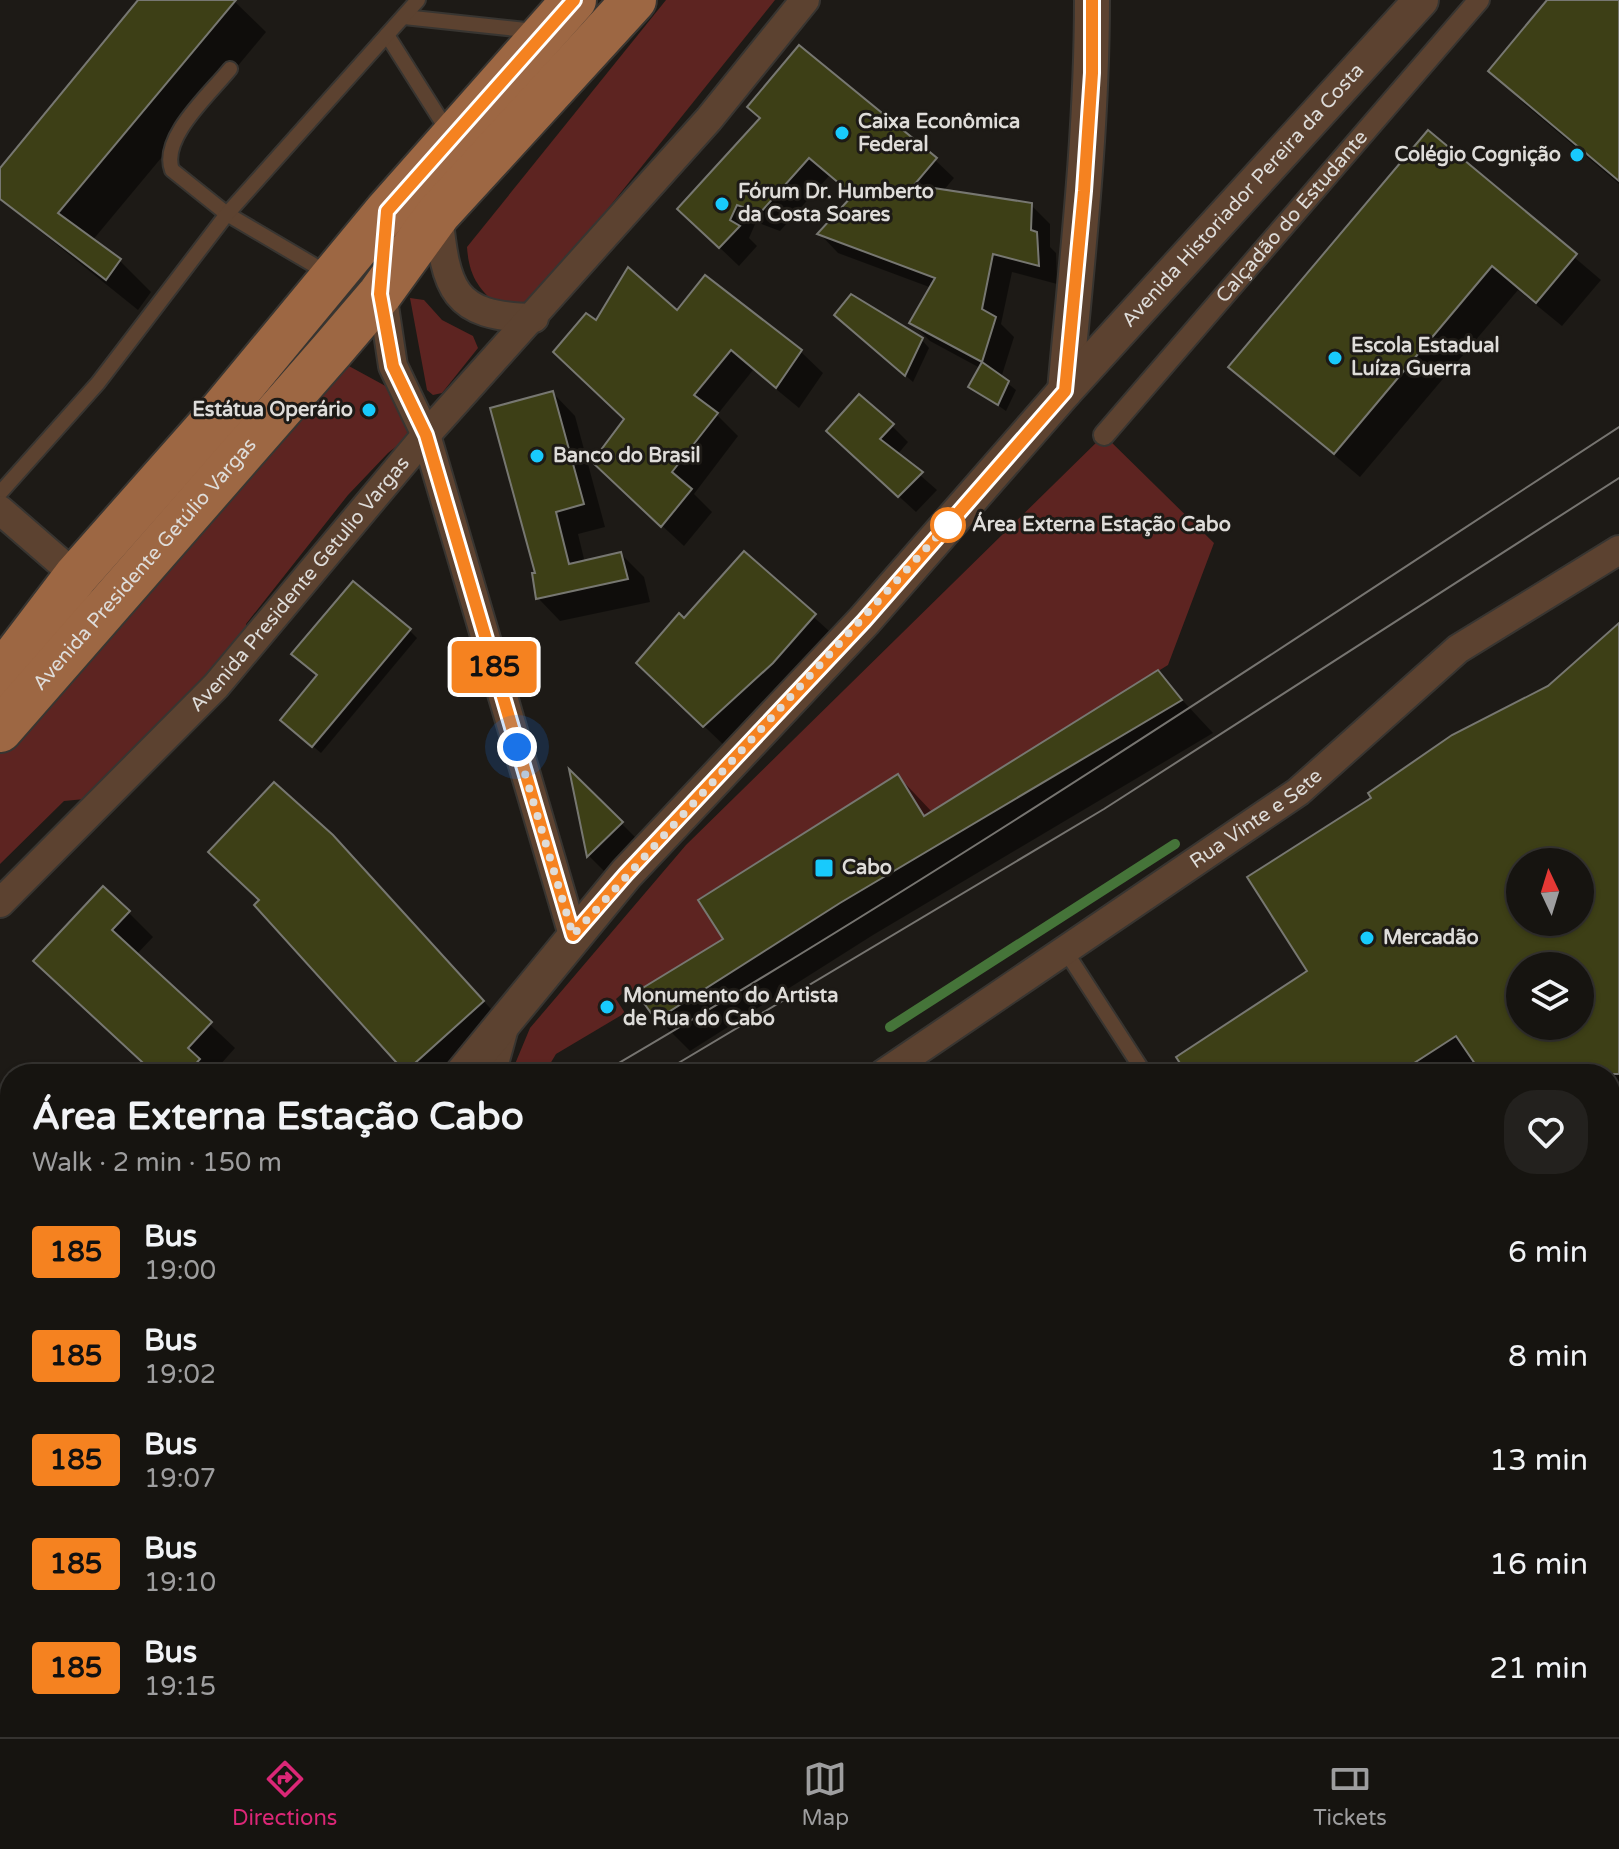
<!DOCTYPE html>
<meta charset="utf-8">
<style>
body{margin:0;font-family:"Varela Round",sans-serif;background:#23211e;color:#f1f3f6;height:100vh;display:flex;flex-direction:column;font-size:30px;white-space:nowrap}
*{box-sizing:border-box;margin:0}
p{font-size:26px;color:#9e9e9f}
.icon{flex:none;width:44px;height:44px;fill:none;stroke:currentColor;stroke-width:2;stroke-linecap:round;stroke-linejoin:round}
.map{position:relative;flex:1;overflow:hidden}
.details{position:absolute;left:0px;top:1064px;width:1620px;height:674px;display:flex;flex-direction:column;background:#161410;border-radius:32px 32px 0 0;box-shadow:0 2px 6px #0004,0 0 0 2px #353330}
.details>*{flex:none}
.badge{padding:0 16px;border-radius:6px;font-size:28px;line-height:52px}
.needle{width:52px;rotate:356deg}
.fabs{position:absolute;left:1506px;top:848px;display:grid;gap:16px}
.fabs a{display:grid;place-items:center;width:88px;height:88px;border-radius:50%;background:#161410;box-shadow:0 2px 6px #0004,0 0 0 2px #353330;font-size:40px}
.you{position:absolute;width:40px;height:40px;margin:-20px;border:6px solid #fff;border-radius:50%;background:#1a73e8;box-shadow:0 0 0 12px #1a73e833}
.map>.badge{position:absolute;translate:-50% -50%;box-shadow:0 0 0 4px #fff}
.round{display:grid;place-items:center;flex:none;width:84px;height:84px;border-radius:32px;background:#23211e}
.headline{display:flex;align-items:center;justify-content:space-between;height:136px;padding:0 32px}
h1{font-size:38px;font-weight:800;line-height:60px}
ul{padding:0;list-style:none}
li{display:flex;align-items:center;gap:24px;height:104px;padding:0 32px}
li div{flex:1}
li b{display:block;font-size:30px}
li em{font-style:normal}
li .badge{min-width:88px;font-weight:700;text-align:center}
.tabs{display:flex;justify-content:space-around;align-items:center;height:112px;border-top:2px solid #353330;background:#161410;font-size:22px;color:#9e9e9f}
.tabs a{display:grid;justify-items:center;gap:4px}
.tabs .on{color:#db2777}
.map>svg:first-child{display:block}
.green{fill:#5d2421}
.shadow{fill:#0007;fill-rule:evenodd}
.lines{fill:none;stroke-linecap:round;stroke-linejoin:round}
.stream{stroke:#457439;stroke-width:10}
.canal{stroke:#457439;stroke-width:36}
.building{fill:#3d3f16;stroke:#777771;stroke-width:2;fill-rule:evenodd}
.service-casing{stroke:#383531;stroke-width:18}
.pedestrian-casing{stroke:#383531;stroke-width:24}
.minor-casing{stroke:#383531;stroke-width:32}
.tertiary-casing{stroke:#383531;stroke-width:38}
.primary-casing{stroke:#383531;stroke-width:48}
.service{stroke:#5c4230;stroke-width:14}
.pedestrian{stroke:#5c4230;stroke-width:20}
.minor{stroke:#5c4230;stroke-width:28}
.tertiary{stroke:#5c4230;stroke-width:34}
.primary{stroke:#9d6743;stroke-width:44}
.tram{stroke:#767470;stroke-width:2}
.line-casing{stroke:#fff;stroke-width:18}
.line{stroke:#f58220;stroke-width:12}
.walk{stroke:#dedcd9;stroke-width:8;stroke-dasharray:0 14.4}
.poi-dot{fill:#18cafc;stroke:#1d1a16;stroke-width:3}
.stop-dot{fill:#fff;stroke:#f58220;stroke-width:4}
.labels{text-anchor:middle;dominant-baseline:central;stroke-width:6;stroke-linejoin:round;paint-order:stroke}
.poi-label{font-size:20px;font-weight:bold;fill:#dedcd9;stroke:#1d1a16;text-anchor:start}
.street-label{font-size:20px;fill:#dedcd9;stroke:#1d1a16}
.stop-label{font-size:20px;font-weight:bold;fill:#dedcd9;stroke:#1d1a16;text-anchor:start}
</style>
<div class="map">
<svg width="1619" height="1737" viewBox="0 0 1619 1737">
<rect width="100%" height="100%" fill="#1d1a16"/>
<!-- green -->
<g class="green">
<path d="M 666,0 L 775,0 L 534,301 L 501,308 C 478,289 469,276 467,247 Z"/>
<polygon points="410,298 424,300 442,320 473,336 478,348 442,393 433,395 427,390"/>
<polygon points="347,365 391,389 412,434 388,453 348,495 246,624 246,660 106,797 64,801 0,864 0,750"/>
<polygon points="1104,435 1214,543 1168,665 924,816 898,774 698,899 723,939 636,992 625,991 616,999 625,1013 556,1054 544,1074 516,1074 515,1064 530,1028 686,845"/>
<polygon points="743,1728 857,1728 846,1737 742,1737"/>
</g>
<!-- shadow -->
<g class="shadow">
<polygon points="140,0 233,0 266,32 92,241 120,261 151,292 138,310 0,199 0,171"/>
<polygon points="1550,0 1619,0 1619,184 1523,103 1490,71"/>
<polygon points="762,119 935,160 954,178 943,191 1031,205 1050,224 1050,247 1056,253 1057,284 1012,272 1001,324 1014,337 1001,378 1016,390 1006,411 970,386 980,368 930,341 911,322 932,288 838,253 820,234 854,196 829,176 780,231 756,222 749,238 757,246 739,266 699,228"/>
<polygon points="1428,133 1601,280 1562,326 1518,290 1360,477 1230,367"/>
<polygon points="706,278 801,352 823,373 799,408 753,370 717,415 738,436 694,494 712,512 684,546 616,483 626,419 597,322 677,313"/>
<polygon points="844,322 922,340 929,348 913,382"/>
<polygon points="553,393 575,416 605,527 578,534 585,563 621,554 644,577 650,602 560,621 538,598"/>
<polygon points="892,426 908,442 897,455 937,490 916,512 845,447"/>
<polygon points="744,554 839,640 729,750 663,687 684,621"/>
<path d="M 1619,628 L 1619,1258 L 1610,1264 L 1610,1074 L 1189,1074 L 1310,971 L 1549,687 ZM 1520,862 L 1580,862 L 1580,922 L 1520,922 ZM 1520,966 L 1580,966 L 1580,1026 L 1520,1026 Z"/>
<polygon points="409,630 417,638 321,753 290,727"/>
<polygon points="1157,673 1213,733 873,935 690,1051 657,1018 725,940 898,776 933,813"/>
<polygon points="573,775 654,856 621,888 589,856"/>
<polygon points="332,836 513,1033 468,1074 410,1074 257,905"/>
<polygon points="128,912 153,937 136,955 235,1048 212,1074 156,1074 60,985"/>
<polygon points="10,1459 10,1533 0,1538 0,1470"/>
<polygon points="1262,1728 1369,1728 1374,1737 1268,1737"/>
</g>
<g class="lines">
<!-- stream -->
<polyline class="stream" points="890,1027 1175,844"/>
<!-- canal -->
<polyline class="canal" points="596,1737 597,1728"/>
</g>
<!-- building -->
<g class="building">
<polygon points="138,0 236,0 58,213 121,259 106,280 0,199 0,168"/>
<polygon points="1547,0 1619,0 1619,181 1488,71"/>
<polygon points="799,45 937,158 914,185 1032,203 1031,230 1037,232 1039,266 993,254 982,309 996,317 982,362 909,323 935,278 817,234 853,195 809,158 760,213 737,205 730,220 740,226 719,248 677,209 760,118 747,107"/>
<polygon points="1428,130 1577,254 1536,303 1492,266 1334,454 1228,367"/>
<polygon points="628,267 677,310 705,275 802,350 776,388 731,350 694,395 718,413 672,472 692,489 661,527 592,462 624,419 553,352 586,313 596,320"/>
<polygon points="851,294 923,338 905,376 834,315"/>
<polygon points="982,362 1009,381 998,405 968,387"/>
<polygon points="553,391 584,504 556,512 569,564 621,552 628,579 536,599 532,573 535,573 490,408"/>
<polygon points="859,394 894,424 880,439 923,472 898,497 826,431"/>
<polygon points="744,551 816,614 773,663 703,727 636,663 679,613 684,618"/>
<polygon points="353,581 411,629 312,747 280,720 317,675 291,654"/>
<path d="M 1619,623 L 1619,1074 L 1482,1074 L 1456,1036 L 1397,1074 L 1187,1074 L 1176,1057 L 1307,971 L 1247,877 L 1371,798 L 1368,793 L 1452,735 L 1548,686 ZM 1520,862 L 1580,862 L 1580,922 L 1520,922 ZM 1520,966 L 1580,966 L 1580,1026 L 1520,1026 Z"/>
<polygon points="1158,670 1182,700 840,903 656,1020 636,992 723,939 698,900 898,774 924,816"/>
<polygon points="569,769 623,822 587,857"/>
<polygon points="274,782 333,835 484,1001 405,1072 254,905 259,900 208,852"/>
<polygon points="103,886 130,911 112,930 212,1022 188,1048 200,1059 187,1074 155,1074 33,961"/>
</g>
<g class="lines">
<!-- service casing -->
<g class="service-casing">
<g id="service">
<polyline points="404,17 535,31"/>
<polyline points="387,35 449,133"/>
<path d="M 230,69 C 210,94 160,138 172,170 L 227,214 L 329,274"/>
<polyline points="0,493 98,383 227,214 418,0"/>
<polyline points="1066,952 1145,1074"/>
<polyline points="1610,1265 1619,1260"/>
</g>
</g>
<!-- pedestrian casing -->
<g class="pedestrian-casing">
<g id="pedestrian">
<path id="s1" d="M 1104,435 L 1479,0"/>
</g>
</g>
<!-- minor casing -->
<g class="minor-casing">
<g id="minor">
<path d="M 438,214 C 446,289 452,317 534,318"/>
<polyline points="381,286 393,366 426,435 573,935"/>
<polyline points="0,510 76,576"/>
<path id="s2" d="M 0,903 L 216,686 L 426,435 L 709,119 L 805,0"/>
<polyline points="496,1074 495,1060 505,1024"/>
<path id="s3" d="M 883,1074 L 1298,792 L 1458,649 L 1619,550"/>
<polyline points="937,1728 941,1737"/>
<polyline points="1188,1728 1192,1737"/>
<polyline points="1565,1728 1573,1737"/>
<polyline points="340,1737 344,1728"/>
<polyline points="742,1737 743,1728"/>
<polyline points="849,1737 859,1728"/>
</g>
</g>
<!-- tertiary casing -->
<g class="tertiary-casing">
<g id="tertiary">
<path d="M 1065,391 C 1077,261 1092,131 1092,0"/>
<path id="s4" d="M 462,1074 L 626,874 L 864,621 L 1065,391 L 1421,0"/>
<polyline points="1610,1426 1619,1422"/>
<polyline points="0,1595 10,1586"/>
</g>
</g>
<!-- primary casing -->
<g class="primary-casing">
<g id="primary">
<polyline points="0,676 76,576 214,420 387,211 574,0"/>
<path id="s5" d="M 0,730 L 333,349 L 380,294 L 438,214 L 634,0"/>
</g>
</g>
<!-- service -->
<use href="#service" class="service"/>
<!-- pedestrian -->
<use href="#pedestrian" class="pedestrian"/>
<!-- minor -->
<use href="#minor" class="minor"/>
<!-- tertiary -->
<use href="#tertiary" class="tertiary"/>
<!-- primary -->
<use href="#primary" class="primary"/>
<!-- tram -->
<g class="tram">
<path d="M 600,1074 C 948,871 1282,647 1619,427"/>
<polyline points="660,1074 1104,809 1619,478"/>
</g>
</g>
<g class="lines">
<!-- line casing -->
<g class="line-casing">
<polyline id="line" points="574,0 387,211 380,294 393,366 426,435 573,935 626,874 864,621 1065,391 1084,191 1092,73 1092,0"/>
</g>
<!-- line -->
<use href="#line" class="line"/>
<!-- walk -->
<polyline class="walk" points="517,747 573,935 953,519 948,525"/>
</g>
<!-- markers -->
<g class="poi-dot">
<circle cx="842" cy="133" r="8"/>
<circle cx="1577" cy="155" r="8"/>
<circle cx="722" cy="204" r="8"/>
<circle cx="1335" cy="358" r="8"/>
<circle cx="369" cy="410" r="8"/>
<circle cx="537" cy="456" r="8"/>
<rect x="814" y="858" width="20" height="20" rx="4"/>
<circle cx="1367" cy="938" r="8"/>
<circle cx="607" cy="1007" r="8"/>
</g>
<circle class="stop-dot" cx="948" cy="525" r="16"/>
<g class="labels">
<!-- poi labels -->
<g class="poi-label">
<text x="858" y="122">Caixa Econômica<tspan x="858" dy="23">Federal</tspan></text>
<text x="1561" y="155" text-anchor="end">Colégio Cognição</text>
<text x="738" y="192">Fórum Dr. Humberto<tspan x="738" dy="23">da Costa Soares</tspan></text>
<text x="1351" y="346">Escola Estadual<tspan x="1351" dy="23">Luíza Guerra</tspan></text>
<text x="353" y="410" text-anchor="end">Estátua Operário</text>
<text x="553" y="456">Banco do Brasil</text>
<text x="842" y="868">Cabo</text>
<text x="1383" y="938">Mercadão</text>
<text x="623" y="996">Monumento do Artista<tspan x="623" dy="23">de Rua do Cabo</tspan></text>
</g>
<!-- street labels -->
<g class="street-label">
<text stroke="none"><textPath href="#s4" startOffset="1176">Avenida Historiador Pereira da Costa</textPath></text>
<text stroke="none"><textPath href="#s1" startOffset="288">Calçadão do Estudante</textPath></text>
<text stroke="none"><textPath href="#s5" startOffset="220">Avenida Presidente Getúlio Vargas</textPath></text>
<text stroke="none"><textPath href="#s2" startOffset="438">Avenida Presidente Getulio Vargas</textPath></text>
<text stroke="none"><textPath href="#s3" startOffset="452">Rua Vinte e Sete</textPath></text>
</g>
<!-- stop labels -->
<g class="stop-label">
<text x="972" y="525">Área Externa Estação Cabo</text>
</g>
</g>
</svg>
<div class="fabs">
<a><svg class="needle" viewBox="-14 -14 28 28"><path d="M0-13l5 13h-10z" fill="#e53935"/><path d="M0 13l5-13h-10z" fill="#9e9e9f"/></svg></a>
<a><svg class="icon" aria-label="layers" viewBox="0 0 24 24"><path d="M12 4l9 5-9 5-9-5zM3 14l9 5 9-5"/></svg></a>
</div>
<div class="you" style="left:517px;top:747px"></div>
<b class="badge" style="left:494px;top:667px;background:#f58220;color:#111">185</b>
<section class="details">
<div class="headline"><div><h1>Área Externa Estação Cabo</h1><p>Walk · 2 min · 150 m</p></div><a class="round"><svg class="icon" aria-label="heart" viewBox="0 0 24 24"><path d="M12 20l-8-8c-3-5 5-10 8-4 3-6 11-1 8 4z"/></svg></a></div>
<ul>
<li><span class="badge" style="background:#f58220;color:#111">185</span><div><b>Bus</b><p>19:00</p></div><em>6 min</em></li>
<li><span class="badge" style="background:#f58220;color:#111">185</span><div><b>Bus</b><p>19:02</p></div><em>8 min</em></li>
<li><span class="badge" style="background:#f58220;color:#111">185</span><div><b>Bus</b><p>19:07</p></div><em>13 min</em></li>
<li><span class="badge" style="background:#f58220;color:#111">185</span><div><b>Bus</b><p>19:10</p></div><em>16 min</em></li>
<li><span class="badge" style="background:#f58220;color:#111">185</span><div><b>Bus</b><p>19:15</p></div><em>21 min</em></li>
</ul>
</section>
</div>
<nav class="tabs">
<a class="on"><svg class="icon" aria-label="directions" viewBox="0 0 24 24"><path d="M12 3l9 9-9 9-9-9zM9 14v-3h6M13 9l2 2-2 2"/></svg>Directions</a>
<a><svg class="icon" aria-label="map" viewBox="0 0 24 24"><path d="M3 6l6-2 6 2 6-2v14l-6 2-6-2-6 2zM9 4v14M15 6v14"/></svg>Map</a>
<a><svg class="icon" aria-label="tickets" viewBox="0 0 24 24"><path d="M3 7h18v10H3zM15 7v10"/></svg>Tickets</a>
</nav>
